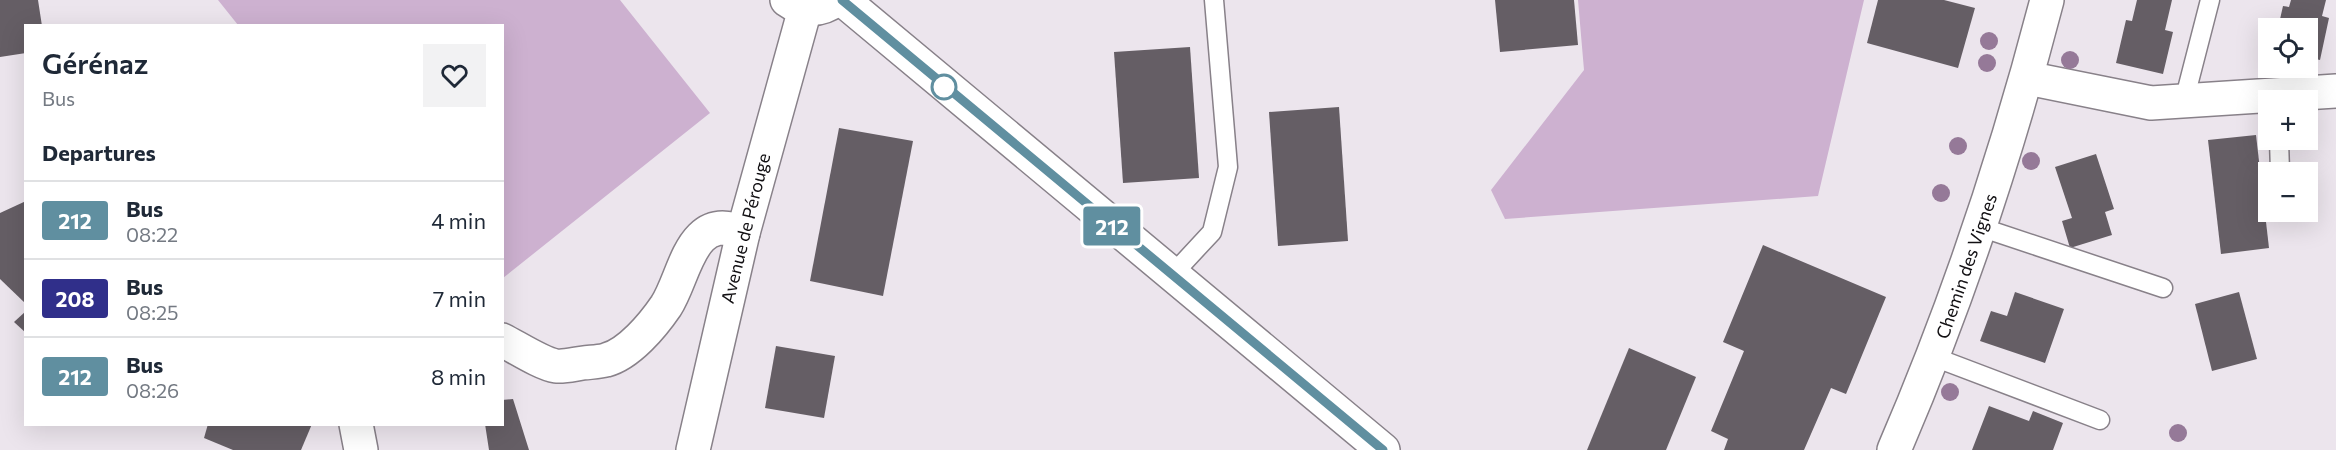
<!DOCTYPE html>
<meta charset="utf-8">
<style>
body{margin:0;font-family:Commissioner,sans-serif;background:#f2f2f3;color:#1f2937;height:100vh;display:flex;flex-direction:column;font-size:22px;white-space:nowrap}
*{box-sizing:border-box;margin:0}
p{font-size:20px;color:#747a83}
.icon{flex:none;width:33px;height:33px;fill:none;stroke:currentColor;stroke-width:2;stroke-linecap:round;stroke-linejoin:round}
.map{position:relative;flex:1;overflow:hidden}
.details{position:absolute;left:24px;top:24px;width:480px;height:402px;display:flex;flex-direction:column;background:#fff;border-radius:0px;box-shadow:0 6px 24px #0002}
.details>*{flex:none}
.badge{padding:0 12px;border-radius:4px;font-size:21px;line-height:39px}
.buttons{position:absolute;left:2258px;top:18px;display:grid;gap:12px}
.buttons a{display:grid;place-items:center;width:60px;height:60px;border-radius:0px;background:#fff;box-shadow:0 6px 24px #0002;font-size:30px}
.map>.badge{position:absolute;translate:-50% -50%;box-shadow:0 0 0 3px #fff}
h2{padding:0 18px;font-size:22px;line-height:54px}
.round{display:grid;place-items:center;flex:none;width:63px;height:63px;border-radius:0px;background:#f2f2f3}
.headline{display:flex;align-items:center;justify-content:space-between;height:102px;padding:0 18px}
h1{font-size:28px;font-weight:600;line-height:45px}
ul{padding:0;list-style:none}
li{display:flex;align-items:center;gap:18px;height:78px;padding:0 18px;border-top:2px solid #e0e1e3}
li div{flex:1}
li b{display:block;font-size:22px}
li em{font-style:normal}
li .badge{min-width:66px;font-weight:700;text-align:center}
.map>svg:first-child{display:block}
.green{fill:#cdb1d0}
.building{fill:#655e65}
.lines{fill:none;stroke-linecap:round;stroke-linejoin:round}
.service-casing{stroke:#888189;stroke-width:21}
.minor-casing{stroke:#888189;stroke-width:36}
.tertiary-casing{stroke:#888189;stroke-width:36}
.service{stroke:#fff;stroke-width:18}
.minor{stroke:#fff;stroke-width:33}
.tertiary{stroke:#fff;stroke-width:33}
.tree{fill:#957998}
.line-casing{stroke:#fff;stroke-width:14}
.line{stroke:#608fa0;stroke-width:9}
.stop-dot{fill:#fff;stroke:#608fa0;stroke-width:3}
.labels{text-anchor:middle;dominant-baseline:central;stroke-width:4.5;stroke-linejoin:round;paint-order:stroke}
.street-label{font-size:18px;fill:#121013;stroke:#fff}
</style>
<div class="map">
<svg width="2336" height="450" viewBox="0 0 2336 450">
<rect width="100%" height="100%" fill="#ece5ed"/>
<!-- green -->
<g class="green">
<polygon points="218,0 620,0 710,113 503,278 502,26 238,25"/>
<polygon points="1578,0 1864,0 1818,196 1505,219 1491,190 1584,70"/>
</g>
<!-- building -->
<g class="building">
<polygon points="0,0 38,0 42,26 26,26 26,53 0,57"/>
<polygon points="1495,0 1574,0 1578,45 1500,52"/>
<polygon points="1878,0 1944,0 1975,8 1958,68 1867,43"/>
<polygon points="2137,0 2172,0 2165,30 2173,32 2163,74 2116,63 2126,20 2132,21"/>
<polygon points="2291,0 2326,0 2322,16 2329,18 2320,60 2307,57 2307,28 2278,28 2283,6 2289,7"/>
<polygon points="1190,47 1199,178 1123,183 1114,52"/>
<polygon points="1339,107 1348,241 1278,246 1269,112"/>
<polygon points="839,128 913,141 883,296 810,281"/>
<polygon points="2256,135 2269,248 2221,254 2208,140"/>
<polygon points="2096,154 2114,209 2105,212 2112,235 2070,248 2062,221 2072,218 2055,167"/>
<polygon points="26,201 26,304 0,279 0,213"/>
<polygon points="1763,245 1886,297 1846,394 1831,388 1804,450 1724,450 1728,439 1711,431 1744,351 1723,342"/>
<polygon points="2015,292 2064,309 2045,363 1980,341 1991,311 2007,316"/>
<polygon points="2239,292 2257,359 2212,371 2195,304"/>
<polygon points="26,311 26,333 14,322"/>
<polygon points="776,346 835,356 824,418 765,408"/>
<polygon points="1629,348 1696,377 1666,450 1587,450"/>
<polygon points="513,399 529,450 489,450 485,424 502,424 502,400"/>
<polygon points="1989,406 2029,421 2033,411 2063,423 2053,450 1972,450"/>
<polygon points="208,424 312,424 301,450 233,450 204,438"/>
</g>
<g class="lines">
<!-- service casing -->
<g class="service-casing">
<g id="service">
<polyline points="2184,101 2210,0"/>
<polyline points="2279,140 2280,172"/>
<polyline points="1980,227 2163,288"/>
<polyline points="1172,275 1212,232 1228,167 1214,0"/>
<polyline points="1934,357 2100,420"/>
</g>
</g>
<!-- minor casing -->
<g class="minor-casing">
<g id="minor">
<polyline points="843,0 1383,450"/>
<polyline points="2027,78 2151,103 2336,91"/>
<path d="M 502,340 C 516,347 542,364 556,366 C 564,367 575,364 583,363 C 590,362 599,362 606,360 C 629,354 653,325 666,306 C 686,275 690,210 743,233"/>
<polyline points="356,424 361,450"/>
<path d="M 1894,450 C 1957,304 2007,154 2047,0"/>
</g>
</g>
<!-- tertiary casing -->
<g class="tertiary-casing">
<g id="tertiary">
<path d="M 787,0 C 802,11 820,12 835,0"/>
<polyline points="693,450 743,233 805,9"/>
</g>
</g>
<!-- service -->
<use href="#service" class="service"/>
<!-- minor -->
<use href="#minor" class="minor"/>
<!-- tertiary -->
<use href="#tertiary" class="tertiary"/>
</g>
<!-- trees -->
<g class="tree">
<circle cx="1989" cy="41" r="9"/>
<circle cx="2070" cy="60" r="9"/>
<circle cx="1987" cy="63" r="9"/>
<circle cx="1958" cy="146" r="9"/>
<circle cx="2031" cy="161" r="9"/>
<circle cx="1941" cy="193" r="9"/>
<circle cx="1950" cy="392" r="9"/>
<circle cx="2178" cy="433" r="9"/>
</g>
<g class="lines">
<!-- line casing -->
<g class="line-casing">
<polyline id="line" points="842,0 1383,450"/>
</g>
<!-- line -->
<use href="#line" class="line"/>
</g>
<!-- markers -->
<circle class="stop-dot" cx="944" cy="87" r="12"/>
<g class="labels">
<!-- street labels -->
<g class="street-label">
<text transform="translate(745 228) rotate(-76)">Avenue de Pérouge</text>
<text transform="translate(1966 266) rotate(-71)">Chemin des Vignes</text>
</g>
</g>
</svg>
<div class="buttons">
<a><svg class="icon" aria-label="locate" viewBox="0 0 24 24"><circle cx="12" cy="12" r="6"/><path d="M12 2v4M12 18v4M2 12h4M18 12h4"/></svg></a>
<a>+</a>
<a>−</a>
</div>
<b class="badge" style="left:1112px;top:226px;background:#608fa0;color:#fff">212</b>
<section class="details">
<div class="headline"><div><h1>Gérénaz</h1><p>Bus</p></div><a class="round"><svg class="icon" aria-label="heart" viewBox="0 0 24 24"><path d="M12 20l-8-8c-3-5 5-10 8-4 3-6 11-1 8 4z"/></svg></a></div>
<h2>Departures</h2>
<ul>
<li><span class="badge" style="background:#608fa0;color:#fff">212</span><div><b>Bus</b><p>08:22</p></div><em>4 min</em></li>
<li><span class="badge" style="background:#302f8a;color:#fff">208</span><div><b>Bus</b><p>08:25</p></div><em>7 min</em></li>
<li><span class="badge" style="background:#608fa0;color:#fff">212</span><div><b>Bus</b><p>08:26</p></div><em>8 min</em></li>
</ul>
</section>
</div>
